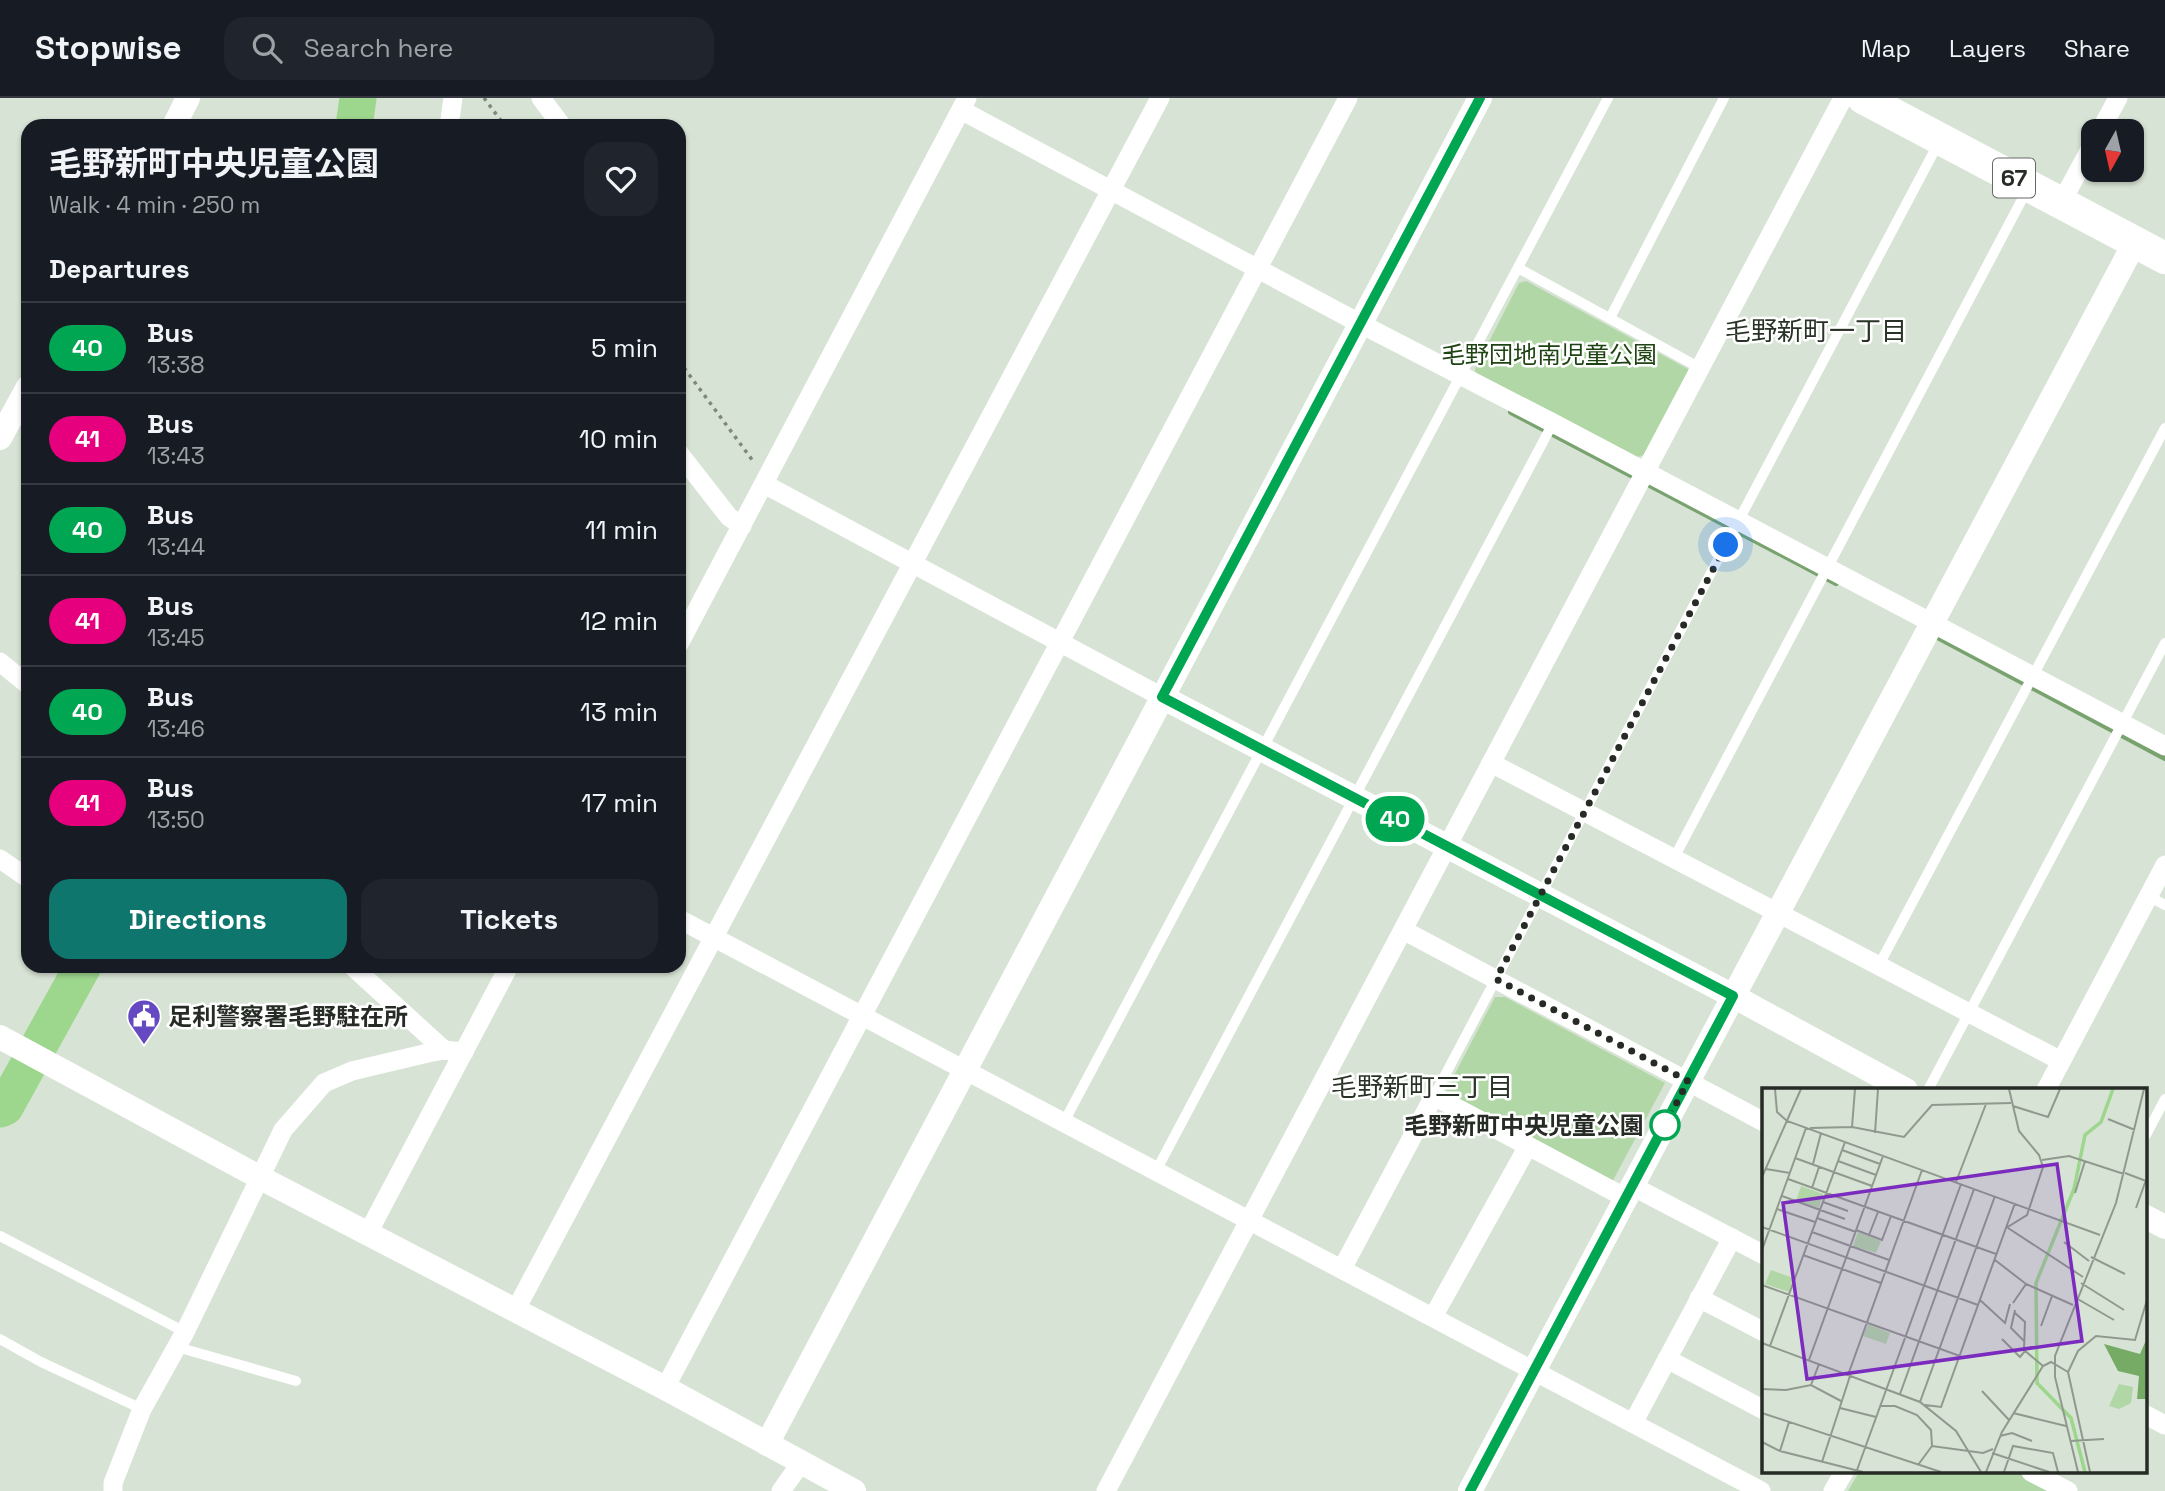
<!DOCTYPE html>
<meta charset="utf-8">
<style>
body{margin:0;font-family:"Space Grotesk","Noto Sans JP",sans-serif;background:#20242c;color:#f1f3f6;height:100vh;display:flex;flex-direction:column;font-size:26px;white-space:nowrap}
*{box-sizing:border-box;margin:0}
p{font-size:23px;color:#9ea1a6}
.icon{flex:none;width:38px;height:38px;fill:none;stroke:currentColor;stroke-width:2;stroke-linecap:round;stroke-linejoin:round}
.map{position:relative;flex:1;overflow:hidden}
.drawer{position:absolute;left:21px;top:21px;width:665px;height:854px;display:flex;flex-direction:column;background:#171b24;border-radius:21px;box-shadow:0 2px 5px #0004}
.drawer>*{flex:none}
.badge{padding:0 14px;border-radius:23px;font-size:24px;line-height:46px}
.needle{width:46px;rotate:188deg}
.tools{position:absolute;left:2081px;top:21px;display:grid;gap:14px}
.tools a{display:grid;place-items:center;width:63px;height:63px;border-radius:14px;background:#171b24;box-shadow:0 2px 5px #0004;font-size:35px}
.you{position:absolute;width:35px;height:35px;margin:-18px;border:5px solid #fff;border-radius:50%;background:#1a73e8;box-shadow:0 0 0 10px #1a73e833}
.map>.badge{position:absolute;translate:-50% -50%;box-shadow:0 0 0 4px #fff}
h2{padding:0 28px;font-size:26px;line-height:63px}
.round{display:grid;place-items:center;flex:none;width:74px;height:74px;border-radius:21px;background:#20242c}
.headline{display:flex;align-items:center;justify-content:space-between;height:119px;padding:0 28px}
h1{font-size:33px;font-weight:700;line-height:52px}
.primary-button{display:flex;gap:14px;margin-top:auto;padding:14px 28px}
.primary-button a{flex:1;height:80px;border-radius:21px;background:#0f766e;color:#fff;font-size:28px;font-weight:700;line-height:80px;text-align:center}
.primary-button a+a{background:#20242c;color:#f1f3f6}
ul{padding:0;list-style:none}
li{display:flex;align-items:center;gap:21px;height:91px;padding:0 28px;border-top:2px solid #363941}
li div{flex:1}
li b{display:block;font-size:26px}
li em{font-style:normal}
li .badge{min-width:77px;font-weight:700;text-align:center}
header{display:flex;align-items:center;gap:42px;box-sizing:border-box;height:98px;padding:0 35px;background:#171b24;border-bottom:2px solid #363941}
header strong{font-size:33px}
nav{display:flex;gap:38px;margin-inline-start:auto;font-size:24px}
.search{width:490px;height:63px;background:#20242c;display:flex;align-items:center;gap:18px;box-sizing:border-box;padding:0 24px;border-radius:21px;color:#9ea1a6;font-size:26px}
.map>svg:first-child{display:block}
.park{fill:#b1d7a7}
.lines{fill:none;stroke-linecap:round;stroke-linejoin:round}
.stream{stroke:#79a36e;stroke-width:6}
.river{stroke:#9dd68d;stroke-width:37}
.path{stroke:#80887e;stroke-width:3.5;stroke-dasharray:3.5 5;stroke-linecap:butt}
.service{stroke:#fff;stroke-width:10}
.minor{stroke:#fff;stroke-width:19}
.tertiary{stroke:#fff;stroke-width:24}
.primary{stroke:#fff;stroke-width:32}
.line-casing{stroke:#fff;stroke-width:16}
.line{stroke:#00a651;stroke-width:10}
.walk{stroke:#262b25;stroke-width:7;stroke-dasharray:0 12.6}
.stop-dot{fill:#fff;stroke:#00a651;stroke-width:3.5}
.labels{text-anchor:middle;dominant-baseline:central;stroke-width:5;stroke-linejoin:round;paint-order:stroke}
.shield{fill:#fff;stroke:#676b66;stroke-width:2}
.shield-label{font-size:23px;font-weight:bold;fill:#262b25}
.park-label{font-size:24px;fill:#1f4413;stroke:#fff}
.poi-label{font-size:24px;font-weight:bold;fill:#262b25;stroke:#fff;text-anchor:start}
.stop-label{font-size:24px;font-weight:bold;fill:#262b25;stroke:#fff;text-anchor:end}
.neighbourhood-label{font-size:26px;fill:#293227;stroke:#fff}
.inset-river{fill:none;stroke:#9dd68d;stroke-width:3.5}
.inset-road{fill:none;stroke:#90998e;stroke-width:2}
.view{fill:#7b2cbf;fill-opacity:0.15;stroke:#7b2cbf;stroke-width:3.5}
.inset-edge{fill:none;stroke:#262b25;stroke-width:3.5}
</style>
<header>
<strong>Stopwise</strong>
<div class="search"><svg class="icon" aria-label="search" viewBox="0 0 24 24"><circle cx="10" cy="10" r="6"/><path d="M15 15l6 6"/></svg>Search here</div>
<nav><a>Map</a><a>Layers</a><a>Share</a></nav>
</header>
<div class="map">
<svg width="2165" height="1393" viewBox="0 0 2165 1393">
<rect width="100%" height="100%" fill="#d7e3d4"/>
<!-- park -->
<g class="park">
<polygon points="1526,183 1688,271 1688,280 1647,356 1634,360 1476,278 1475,271 1519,185"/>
<polygon points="1495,899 1505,899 1665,985 1611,1086 1448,1000 1446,993"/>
<polygon points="1859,1374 2017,1374 2054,1393 1848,1393"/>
</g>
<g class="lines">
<!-- stream -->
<g class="stream">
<polyline points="1511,314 1836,485"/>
<polyline points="1932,536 2165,660"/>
</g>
<!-- river -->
<g class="river">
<polyline points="354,28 358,0"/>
<polyline points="0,1011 5,1009 83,868"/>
</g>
<!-- path -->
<g class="path">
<polyline points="484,0 505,28"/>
<polyline points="679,263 753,363"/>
</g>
<!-- service -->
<g class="service">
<polyline points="1518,170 1700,270"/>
<polyline points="1610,220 1724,0"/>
<polyline points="1674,760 2027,92"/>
<polyline points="2148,798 2165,807"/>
<polyline points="1879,867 2165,330"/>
<polyline points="1928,992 2165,545"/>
<polyline points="1434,998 1938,46"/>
<polyline points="1064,1024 1608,0"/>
<polyline points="2146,1037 2165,1001"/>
<polyline points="1156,1073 1553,325"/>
<polyline points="0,1138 185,1234"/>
<polyline points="0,1241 41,1264 142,1311"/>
<polyline points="177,1249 296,1283"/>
</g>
<!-- minor -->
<g class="minor">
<polyline points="541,0 562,28"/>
<polyline points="961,12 1359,225 1553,325 2165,648"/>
<polyline points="449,28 453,0"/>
<polyline points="2100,33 2118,0"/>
<polyline points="2061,105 2093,46"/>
<polyline points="679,355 729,419 742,428"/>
<polyline points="764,386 1162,599"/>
<polyline points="679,546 967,0"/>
<polyline points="0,564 28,587"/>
<polyline points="1491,665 2061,963"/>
<polyline points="0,761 26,779"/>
<polyline points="679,821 1761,1393"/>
<polyline points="1403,832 1764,1024"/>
<polyline points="352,868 444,952"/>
<polyline points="2046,992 2165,767"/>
<polyline points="1632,1088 1764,1157"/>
<polyline points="368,1135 509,868"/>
<polyline points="1342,1171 1434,998 1626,1100"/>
<polyline points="1699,1200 1764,1234"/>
<polyline points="515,1213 1160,0"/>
<polyline points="1433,1219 1528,1048"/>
<polyline points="1667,1261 1764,1312"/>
<polyline points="665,1290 1348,0"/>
<polyline points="2146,1317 2165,1327"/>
<polyline points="1633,1325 1732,1140"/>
<polyline points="2031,1374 2068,1393"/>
<polyline points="113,1393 113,1385 142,1311 185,1234 283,1032 324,985 352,973 428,955 444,952 464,954"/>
<polyline points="781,1393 801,1365"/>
<polyline points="1106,1393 1843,0"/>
<polyline points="1833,1393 1844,1374"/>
</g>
<!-- tertiary -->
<g class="tertiary">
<polyline points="174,28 188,0"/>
<polyline points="0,340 28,289"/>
<polyline points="1162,599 1733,898 1906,992"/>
<polyline points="0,939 259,1079 665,1290 854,1393"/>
<polyline points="2146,1119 2165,1129"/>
<polyline points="767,1346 1480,0"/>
<polyline points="1470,1393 2135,144"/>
</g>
<!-- primary -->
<polyline class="primary" points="1863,0 2165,160"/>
</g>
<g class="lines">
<!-- line casing -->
<g class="line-casing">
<polyline id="line" points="1470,1393 1733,898 1162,599 1480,0"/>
</g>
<!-- line -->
<use href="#line" class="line"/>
<!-- walk -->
<polyline class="walk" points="1665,1027 1688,983 1496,881 1726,447"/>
</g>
<!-- icons -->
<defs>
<g id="civic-pin" transform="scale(1.75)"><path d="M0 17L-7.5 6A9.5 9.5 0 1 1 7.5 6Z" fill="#6549c2" stroke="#fff"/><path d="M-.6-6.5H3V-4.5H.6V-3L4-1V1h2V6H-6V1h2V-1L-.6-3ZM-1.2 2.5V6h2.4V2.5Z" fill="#fff"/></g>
</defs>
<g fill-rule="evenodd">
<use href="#civic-pin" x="144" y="918"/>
</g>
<!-- markers -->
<circle class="stop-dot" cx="1665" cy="1027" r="14"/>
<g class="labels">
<!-- shield labels -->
<rect class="shield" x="1993" y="60.5" width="42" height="39" rx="5"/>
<g class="shield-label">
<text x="2014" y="80">67</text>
</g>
<!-- park labels -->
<g class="park-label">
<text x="1549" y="256">毛野団地南児童公園</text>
</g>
<!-- poi labels -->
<g class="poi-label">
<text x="168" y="918">足利警察署毛野駐在所</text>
</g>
<!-- stop labels -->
<g class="stop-label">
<text x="1644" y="1027">毛野新町中央児童公園</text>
</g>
<!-- neighbourhood labels -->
<g class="neighbourhood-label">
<text x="1816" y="233">毛野新町一丁目</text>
<text x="1422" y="989">毛野新町三丁目</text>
</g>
</g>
<!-- overview -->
<g transform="translate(1762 990)">
<rect width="385" height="385" fill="#d7e3d4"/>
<path d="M 385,250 L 385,311 L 375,311 L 377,288 L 356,283 L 342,256 L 378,266 Z" fill="#75ab64"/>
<path d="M 39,98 L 61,106 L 57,120 L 34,113 ZM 96,144 L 119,153 L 114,165 L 91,158 ZM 9,182 L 31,190 L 27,204 L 3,196 ZM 106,236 L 128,245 L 124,256 L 101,248 ZM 357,296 L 371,299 L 369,315 L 357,321 L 347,318 Z" fill="#b1d7a7"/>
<path class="inset-river" d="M 323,384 L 309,330 L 275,295 L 274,195 L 312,101 L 323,47 L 339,34 L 351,1"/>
<path class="inset-road" d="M 13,1 L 15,24 L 25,33 L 338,147M 251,18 L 286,29 L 298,1M 346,31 L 373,42M 90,39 L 93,1M 48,40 L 90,39 L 142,49 L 170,17 L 249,15M 113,45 L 116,1M 80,62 L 118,76M 33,70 L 110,98M 280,72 L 307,68 L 362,86M 76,73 L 114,87M 51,76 L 59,45M 4,81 L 28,85M 363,85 L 384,93M 0,89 L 39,1M 26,91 L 234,166M 194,94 L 224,16M 50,100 L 57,79M 313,105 L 323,73M 20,108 L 83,131M 61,114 L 86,123M 374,120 L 384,92M 15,121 L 53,134M 55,130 L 94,144M 0,139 L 216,217M 244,140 L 265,127 L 281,79 L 277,67 L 257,43 L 247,1M 246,140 L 321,189M 94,142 L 120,152 L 129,128M 50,144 L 127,172M 107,147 L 116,124M 302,154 L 327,173M 0,162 L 44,40M 41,167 L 119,195M 329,169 L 363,186M 233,172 L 264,196 L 311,217M 319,195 L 362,222M 0,197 L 198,268M 314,210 L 352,232M 218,212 L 243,235 L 248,216M 251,215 L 264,196M 253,222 L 249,240 L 262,253M 253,225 L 263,234 L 262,262 L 281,278M 279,238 L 290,208M 240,251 L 258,269 L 263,263M 0,255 L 158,314 L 194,343 L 219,384M 8,258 L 83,54M 47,272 L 121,68M 86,287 L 160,82M 49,297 L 57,276M 0,301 L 24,302 L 49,297 L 79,313M 220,303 L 247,332M 138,306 L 212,101M 158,314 L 233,108M 163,317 L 179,319 L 253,115M 118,318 L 133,318 L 155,327 L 169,342 L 170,358M 78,320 L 114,329M 0,325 L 179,384M 251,325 L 304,338M 238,348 L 250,345 L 270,353M 308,353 L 342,351M 0,354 L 18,363 L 101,384M 18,363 L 27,334M 230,365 L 287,384M 60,374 L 88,288M 156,377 L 170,358 L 221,365 L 231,361M 95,382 L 199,96M 224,384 L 240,344 L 281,278 L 289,274 L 306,284M 242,384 L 251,358 L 291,365 L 296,384M 316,384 L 293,289 L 293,268 L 354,115 L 382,1M 328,384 L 306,284 L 316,263 L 334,248 L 373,252 L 385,212"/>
<path class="view" d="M 295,76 L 320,253 L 45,291 L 21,115 Z"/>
<rect width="385" height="385" class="inset-edge"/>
</g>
</svg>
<div class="tools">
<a><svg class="needle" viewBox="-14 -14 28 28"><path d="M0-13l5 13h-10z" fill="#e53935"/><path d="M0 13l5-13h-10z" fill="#9ea1a6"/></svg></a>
</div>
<div class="you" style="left:1726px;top:447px"></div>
<b class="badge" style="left:1395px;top:721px;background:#00a651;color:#fff">40</b>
<section class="drawer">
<div class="headline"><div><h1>毛野新町中央児童公園</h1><p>Walk · 4 min · 250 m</p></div><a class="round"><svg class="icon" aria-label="heart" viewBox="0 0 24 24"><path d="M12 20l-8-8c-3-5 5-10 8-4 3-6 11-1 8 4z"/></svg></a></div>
<h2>Departures</h2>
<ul>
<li><span class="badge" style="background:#00a651;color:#fff">40</span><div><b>Bus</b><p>13:38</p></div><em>5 min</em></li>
<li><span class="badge" style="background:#e6007e;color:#fff">41</span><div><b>Bus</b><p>13:43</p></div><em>10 min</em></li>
<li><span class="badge" style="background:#00a651;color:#fff">40</span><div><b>Bus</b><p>13:44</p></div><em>11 min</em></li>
<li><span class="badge" style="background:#e6007e;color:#fff">41</span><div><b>Bus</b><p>13:45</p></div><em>12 min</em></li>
<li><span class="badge" style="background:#00a651;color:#fff">40</span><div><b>Bus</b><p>13:46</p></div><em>13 min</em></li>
<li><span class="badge" style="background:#e6007e;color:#fff">41</span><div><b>Bus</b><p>13:50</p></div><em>17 min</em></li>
</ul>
<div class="primary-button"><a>Directions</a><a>Tickets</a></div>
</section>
</div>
